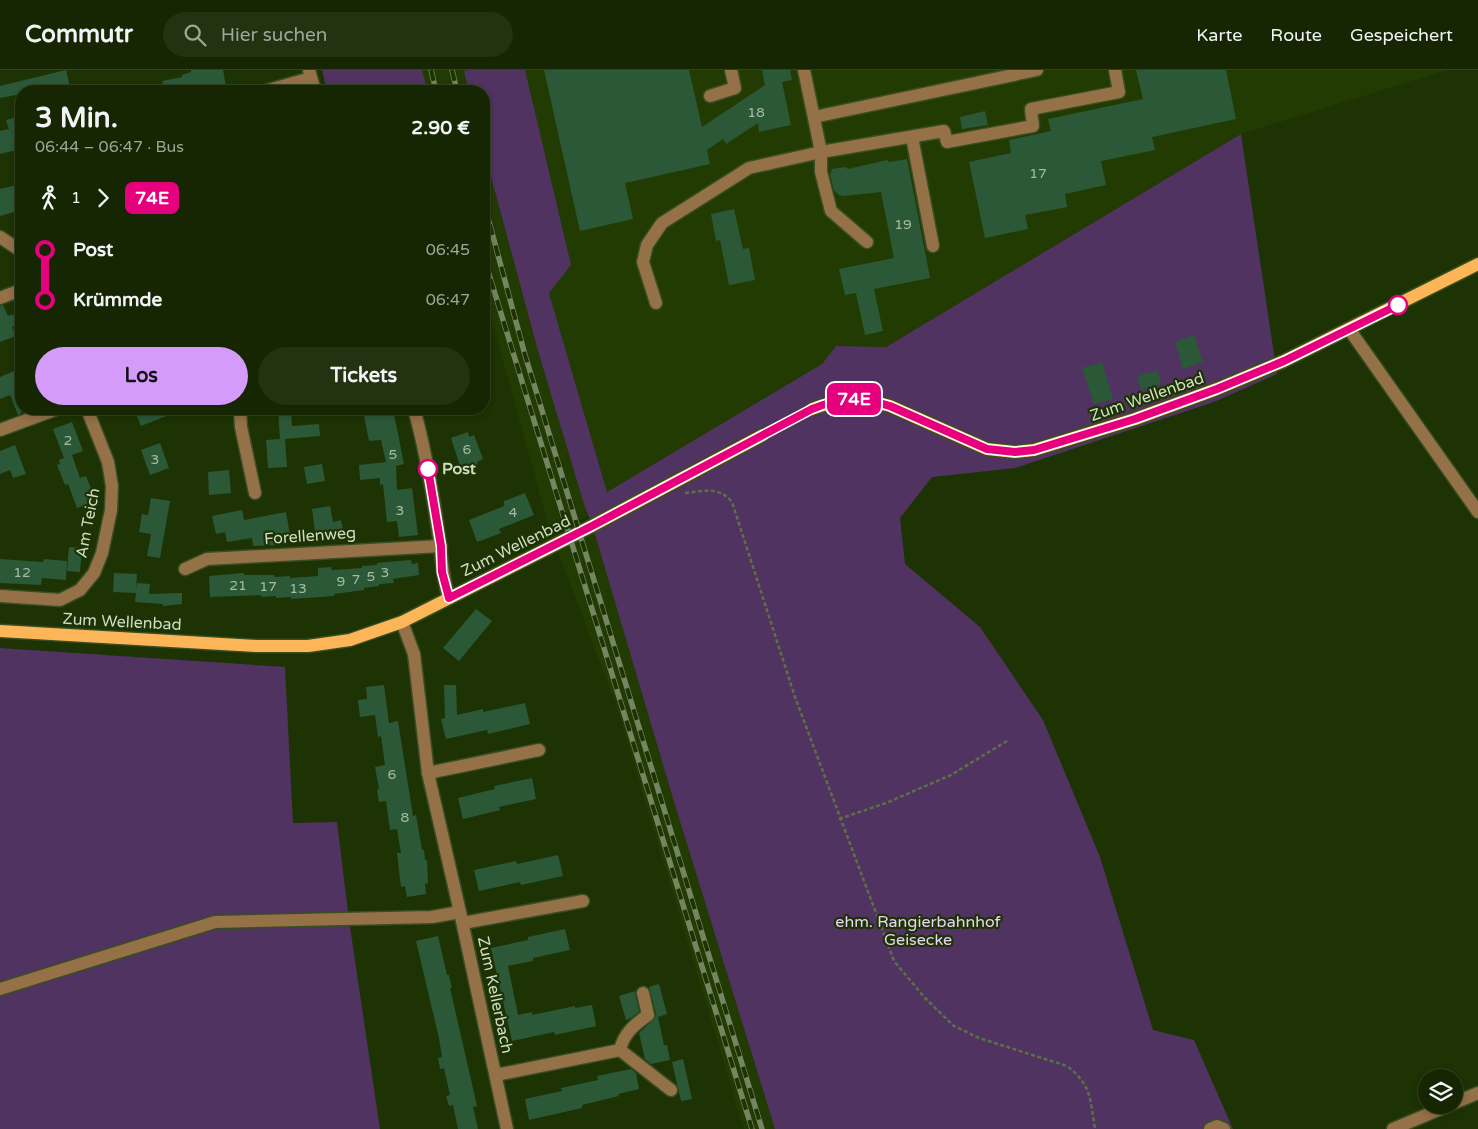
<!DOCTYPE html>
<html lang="de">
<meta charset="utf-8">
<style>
body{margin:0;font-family:"Varela Round",sans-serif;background:#233211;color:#f1f3f6;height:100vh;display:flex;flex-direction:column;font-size:19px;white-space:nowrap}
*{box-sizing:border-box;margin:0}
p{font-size:16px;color:#9ea599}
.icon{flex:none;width:28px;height:28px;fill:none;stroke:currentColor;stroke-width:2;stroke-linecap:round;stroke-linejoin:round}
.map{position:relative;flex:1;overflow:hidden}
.panel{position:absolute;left:15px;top:15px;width:475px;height:330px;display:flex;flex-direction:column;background:#162602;border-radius:20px;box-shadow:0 2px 8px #0003,0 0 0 1px #354324}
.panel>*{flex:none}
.badge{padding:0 10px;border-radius:8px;font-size:18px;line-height:32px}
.fabs{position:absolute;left:1418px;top:999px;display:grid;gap:10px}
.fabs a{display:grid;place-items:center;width:45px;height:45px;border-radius:50%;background:#162602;box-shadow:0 2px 8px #0003,0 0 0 1px #354324;font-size:25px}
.map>.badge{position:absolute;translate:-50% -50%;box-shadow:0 0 0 2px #fff}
.legs{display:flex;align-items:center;gap:8px;height:55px;padding:0 20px;font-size:16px}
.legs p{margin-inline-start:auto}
.head{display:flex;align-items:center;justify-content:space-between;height:85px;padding:0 20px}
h1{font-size:28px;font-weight:700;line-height:38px}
.button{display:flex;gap:10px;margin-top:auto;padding:10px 20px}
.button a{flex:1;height:58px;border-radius:30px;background:#d59bfa;color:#111;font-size:20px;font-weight:700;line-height:58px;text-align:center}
.button a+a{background:#233211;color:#f1f3f6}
ul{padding:0 20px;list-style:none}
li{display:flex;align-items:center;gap:18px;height:50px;font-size:19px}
li i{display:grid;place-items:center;width:8px;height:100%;margin:0 6px;background:currentColor}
li i::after{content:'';width:12px;height:12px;margin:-6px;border:4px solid;border-radius:50%;background:#162602}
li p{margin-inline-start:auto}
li:first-child i{background:linear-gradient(#0000 50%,currentColor 0)}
li:last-child i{background:linear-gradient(currentColor 50%,#0000 0)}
header{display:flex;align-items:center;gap:30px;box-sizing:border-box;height:70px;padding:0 25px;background:#162602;border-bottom:1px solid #354324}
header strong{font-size:24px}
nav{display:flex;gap:28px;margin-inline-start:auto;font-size:18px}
.search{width:350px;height:45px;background:#233211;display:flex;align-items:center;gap:12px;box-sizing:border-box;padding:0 18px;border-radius:28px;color:#9ea599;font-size:19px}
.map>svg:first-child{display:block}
.built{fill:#223b02}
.green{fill:#503361}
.building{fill:#2b5938}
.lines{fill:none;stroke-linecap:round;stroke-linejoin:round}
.major-tunnel{stroke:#384c20;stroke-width:12;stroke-dasharray:12 6;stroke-linecap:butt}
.minor-casing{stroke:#394e22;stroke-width:15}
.major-casing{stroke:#394e22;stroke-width:15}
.path{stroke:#5c7048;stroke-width:2.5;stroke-dasharray:4 2.5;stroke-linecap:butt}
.minor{stroke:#947147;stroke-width:12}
.major{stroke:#fdb657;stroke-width:12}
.rail-casing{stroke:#738661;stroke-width:5.5}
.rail{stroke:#1d3303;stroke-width:4;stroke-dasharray:11;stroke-linecap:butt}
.line-1-casing{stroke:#fff;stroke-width:11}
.line-1{stroke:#e6007e;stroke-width:8}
.stop-1-dot{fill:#fff;stroke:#e6007e;stroke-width:2.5}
.labels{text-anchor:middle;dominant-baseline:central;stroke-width:4.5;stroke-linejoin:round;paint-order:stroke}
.number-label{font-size:14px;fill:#a5bca0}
.street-label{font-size:16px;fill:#ceddc3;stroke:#1d3303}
.stop-label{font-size:16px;font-weight:bold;fill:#ceddc3;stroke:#1d3303;text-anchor:start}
.park-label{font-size:16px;fill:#e8d3f6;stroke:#1d3303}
</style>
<header>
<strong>Commutr</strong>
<div class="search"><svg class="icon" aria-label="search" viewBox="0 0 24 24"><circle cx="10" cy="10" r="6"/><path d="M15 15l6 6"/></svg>Hier suchen</div>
<nav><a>Karte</a><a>Route</a><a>Gespeichert</a></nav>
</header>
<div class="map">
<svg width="1478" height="1059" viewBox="0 0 1478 1059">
<rect width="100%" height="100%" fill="#1d3303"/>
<!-- built -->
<g class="built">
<polygon points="422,0 469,0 464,1 469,21 428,21"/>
<polygon points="525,0 1447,0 1241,64 886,277 836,276 822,294 607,422 549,223"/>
<polygon points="484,81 538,281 589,445 551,465 484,221"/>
<polygon points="594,461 674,732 775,1059 744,1059 617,637 557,480"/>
</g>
<!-- green -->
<g class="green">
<polygon points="322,0 422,0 428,21 327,21"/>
<polygon points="469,0 525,0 571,195 549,223 607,422 822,294 836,276 886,277 1241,64 1277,304 1214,332 1015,398 932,407 900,448 905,494 980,557 1043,650 1100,787 1153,960 1194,970 1233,1059 775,1059 674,732 594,461 584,434 538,281 484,81 484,21 469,21 464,1"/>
<polygon points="0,578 285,597 293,753 337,752 349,850 380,1059 0,1059"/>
</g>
<!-- building -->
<g class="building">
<polygon points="66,0 71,21 21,21 21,24 0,28 0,16"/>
<polygon points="191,0 223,0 226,16 217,18 217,21 164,21 162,11 182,7 182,5 191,2"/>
<polygon points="544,0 689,0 702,57 765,15 762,0 790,0 792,10 782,12 791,55 759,62 758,53 726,74 723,69 707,80 710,94 625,113 633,149 580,161"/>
<polygon points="1136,0 1226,0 1236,49 1152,67 1155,80 1101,91 1106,115 1065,124 1067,137 1025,145 1028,159 985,168 969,92 1011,83 1009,70 1051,61 1048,49 1143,29"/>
<polygon points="985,41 988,55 962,59 960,47"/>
<polygon points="21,46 21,79 0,84 0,61 9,59 6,50"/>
<polygon points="907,89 930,208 874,219 883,261 865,265 856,223 845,225 839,199 894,188 881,122 843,126 839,125 834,120 830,105 832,99 845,97 848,99 887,90 889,92"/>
<polygon points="21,114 21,140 0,146 0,119"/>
<polygon points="734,139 743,179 749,178 755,210 729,215 720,170 716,171 711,144"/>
<polygon points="3,235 8,246 13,244 17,255 12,257 16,266 0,272 0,236"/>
<polygon points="1194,265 1203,292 1183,299 1175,272"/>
<polygon points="1102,292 1113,329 1094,334 1082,298"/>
<polygon points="21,298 21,344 18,345 10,325 0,329 0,307"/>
<polygon points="1157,300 1161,314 1141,320 1137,306"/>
<polygon points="134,339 182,339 182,340 141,356"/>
<polygon points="278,339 291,339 292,356 319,354 320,366 285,369 287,397 268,398 266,370 280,369"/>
<polygon points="369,339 393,339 404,394 396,396 397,420 412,418 418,465 399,467 397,451 387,452 383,414 380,415 380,408 360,410 359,395 386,392 381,370 369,371 364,346"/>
<polygon points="72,352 83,381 72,385 80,408 86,406 96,431 77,438 68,414 65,415 57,395 60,394 59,390 64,388 53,359"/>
<polygon points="468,362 469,367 474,365 483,389 477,392 478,396 462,402 451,368"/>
<polygon points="160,373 169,398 150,405 141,380"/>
<polygon points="15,375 26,404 13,408 10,400 0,404 0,381"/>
<polygon points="322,394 325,411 307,414 304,397"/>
<polygon points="229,400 231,423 209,425 208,402"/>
<polygon points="525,423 534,445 499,459 501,463 477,472 469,450 504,436 504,431"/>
<polygon points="151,428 170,431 160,488 147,486 151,464 139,462 142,444 148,445"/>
<polygon points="330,436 333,452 341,450 344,464 316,469 312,439"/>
<polygon points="242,440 244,450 286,442 290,465 279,467 280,475 253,476 252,468 227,472 225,462 216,464 212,446"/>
<polygon points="69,477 82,478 80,502 67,501"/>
<polygon points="0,489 43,492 44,489 67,491 66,510 42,508 41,515 0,513"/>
<polygon points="411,490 412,494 418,493 419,505 393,509 394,513 379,514 379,516 364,518 364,520 334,524 334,526 291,529 291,527 276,528 276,526 261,527 261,525 210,527 209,506 244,503 244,505 274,505 275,507 290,506 290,508 318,506 318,498 331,497 332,500 362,498 362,496 377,495 377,493"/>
<polygon points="114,503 137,504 136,519 137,513 150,514 149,524 182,523 182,534 163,536 163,534 135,532 136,523 113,522"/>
<polygon points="476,539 492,551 459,591 443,578"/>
<polygon points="384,615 389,653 398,651 413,746 416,745 422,780 424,780 425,790 427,790 428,813 425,814 426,824 407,827 405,816 401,817 397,783 401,783 397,759 390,760 386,731 379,732 377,720 379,719 375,697 385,695 381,666 378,667 375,645 360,647 358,630 367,629 366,617"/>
<polygon points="444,615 456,615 457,645 483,639 483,642 525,633 530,654 488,664 487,660 446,669 441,649 445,648"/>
<polygon points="532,708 536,729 499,737 500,740 463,749 458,728 495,719 494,716"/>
<polygon points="558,785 563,806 521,815 520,812 479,821 474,800 516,791 517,794"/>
<polygon points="565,859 570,880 533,888 533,891 508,896 518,945 532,942 532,945 575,936 575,938 592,935 596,956 555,965 554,962 512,971 491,878 528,870 528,867"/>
<polygon points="438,866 447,905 449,905 450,911 452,917 450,918 477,1036 473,1037 478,1059 458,1059 453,1035 449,1036 446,1026 450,1025 444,998 440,999 438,988 442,987 439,968 416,871"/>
<polygon points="659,914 667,944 658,947 664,975 667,975 670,990 651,994 645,989 639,963 655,948 656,943 649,917"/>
<polygon points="635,921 639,942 631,948 626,950 619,926"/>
<polygon points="683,989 692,1029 681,1031 672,992"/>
<polygon points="631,999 636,1003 639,1019 618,1024 619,1026 582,1035 582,1038 529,1050 525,1029 562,1021 561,1018 598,1010 597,1006"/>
</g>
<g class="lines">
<!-- major-tunnel -->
<polyline class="major-tunnel" points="763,365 812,339"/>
<!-- minor casing -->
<g class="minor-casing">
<g id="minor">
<polyline points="309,0 315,21"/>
<polyline points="804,0 821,82 821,102 831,141 867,172"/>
<polyline points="265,21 311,8"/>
<polyline points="710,26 735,18 731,0"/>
<polyline points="814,47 1037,0"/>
<polyline points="912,67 933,176"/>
<polyline points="0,167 21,181"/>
<polyline points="0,228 21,220"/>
<polyline points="656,233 643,192 647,175 662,153 749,98 821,82 944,61 947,72 1033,56 1031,39 1119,22 1115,0"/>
<polyline points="1349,259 1478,442"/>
<polyline points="240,339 241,357 255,423"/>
<path d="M 414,339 C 425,378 432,419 438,460 C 442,483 441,505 449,528"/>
<polyline points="0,360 57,339"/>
<polyline points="185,499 207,489 441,476"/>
<polyline points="0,526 60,530 80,520 94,503 102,483 111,440 112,416 108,392 87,339"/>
<polyline points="402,552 414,584 428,703 460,842 507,1059"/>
<polyline points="428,703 539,680"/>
<polyline points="463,853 583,831"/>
<polyline points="0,919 215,852 432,847 460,842"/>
<path d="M 643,923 L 648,945 C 634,955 624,963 620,980 L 671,1020"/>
<polyline points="496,1005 620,980"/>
<polyline points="1454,1033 1478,1023"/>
<polyline points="1210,1059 1217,1056 1224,1059"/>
<polyline points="1393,1059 1450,1035"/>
</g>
</g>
<!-- major casing -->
<g class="major-casing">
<g id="major">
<path d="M 812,339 C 841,328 860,327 890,336 L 987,379 L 1015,382 L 1034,380 L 1135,349 L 1217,319 L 1284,291 L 1478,194"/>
<polyline points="0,561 256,576 308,576 350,570 402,552 592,456 763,365"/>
</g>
</g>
<!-- path -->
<g class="path">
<path d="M 685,423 C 703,421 719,416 732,432 L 795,627 L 894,891 L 925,928 L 954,956 L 979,968 L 1067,996 C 1092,1015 1090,1030 1095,1059"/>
<polyline points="839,749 886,733 951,705 1007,671"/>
</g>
<!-- minor -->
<use href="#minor" class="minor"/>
<!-- major -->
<use href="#major" class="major"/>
<!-- rail casing -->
<g class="rail-casing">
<g id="rail">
<polyline points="431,0 436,21"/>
<polyline points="452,0 457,21"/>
<polyline points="484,133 525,285 762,1059"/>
<polyline points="484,188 752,1059"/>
</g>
</g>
<!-- rail -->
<use href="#rail" class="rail"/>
</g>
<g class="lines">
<!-- line-1 casing -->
<g class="line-1-casing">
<path id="line-1" d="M 428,399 L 441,476 L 442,502 L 449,528 L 592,456 L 812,339 C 841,327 860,327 890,336 L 987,379 L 1015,382 L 1034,380 L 1135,349 L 1217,319 L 1284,291 L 1398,235"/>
</g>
<!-- line-1 -->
<use href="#line-1" class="line-1"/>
</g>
<!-- markers -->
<g class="stop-1-dot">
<circle cx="1398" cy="235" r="9"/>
<circle cx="428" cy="399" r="9"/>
</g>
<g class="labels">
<!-- number labels -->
<g class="number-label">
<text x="756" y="42">18</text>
<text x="1038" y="103">17</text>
<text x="903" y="154">19</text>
<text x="68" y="370">2</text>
<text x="467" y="379">6</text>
<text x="393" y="384">5</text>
<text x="155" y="389">3</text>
<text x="400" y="440">3</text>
<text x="513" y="442">4</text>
<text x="22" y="502">12</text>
<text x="385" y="502">3</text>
<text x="371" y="506">5</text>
<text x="356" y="509">7</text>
<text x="341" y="511">9</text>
<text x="238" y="515">21</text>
<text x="268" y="516">17</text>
<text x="298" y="518">13</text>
<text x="392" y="704">6</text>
<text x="405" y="747">8</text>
</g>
<!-- street labels -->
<g class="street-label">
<text transform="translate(1147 327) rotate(-19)">Zum Wellenbad</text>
<text transform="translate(88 453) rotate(-79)">Am Teich</text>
<text transform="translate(310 466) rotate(-4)">Forellenweg</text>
<text transform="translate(516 476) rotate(-26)">Zum Wellenbad</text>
<text transform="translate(122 552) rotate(3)">Zum Wellenbad</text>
<text transform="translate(495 925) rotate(78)">Zum Kellerbach</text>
</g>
<!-- stop labels -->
<g class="stop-label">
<text x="442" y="399">Post</text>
</g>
<!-- park labels -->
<g class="park-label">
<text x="918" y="852">ehm. Rangierbahnhof<tspan x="918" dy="18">Geisecke</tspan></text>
</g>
</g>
</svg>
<div class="fabs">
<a><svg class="icon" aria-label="layers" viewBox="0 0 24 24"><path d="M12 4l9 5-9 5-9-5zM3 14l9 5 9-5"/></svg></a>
</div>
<b class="badge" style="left:854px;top:329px;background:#e6007e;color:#fff">74E</b>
<section class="panel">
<div class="head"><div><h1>3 Min.</h1><p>06:44 – 06:47 · Bus</p></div><b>2.90 €</b></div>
<div class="legs"><svg class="icon" aria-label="walk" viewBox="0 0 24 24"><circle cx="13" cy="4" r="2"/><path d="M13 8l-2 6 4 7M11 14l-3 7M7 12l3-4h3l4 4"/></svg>1<svg class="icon" aria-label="forward" viewBox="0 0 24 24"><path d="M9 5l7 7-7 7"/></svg><b class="badge" style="background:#e6007e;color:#fff">74E</b></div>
<ul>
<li><i style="color:#e6007e"></i><b>Post</b><p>06:45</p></li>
<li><i style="color:#e6007e"></i><b>Krümmde</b><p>06:47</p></li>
</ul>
<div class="button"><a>Los</a><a>Tickets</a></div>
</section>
</div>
